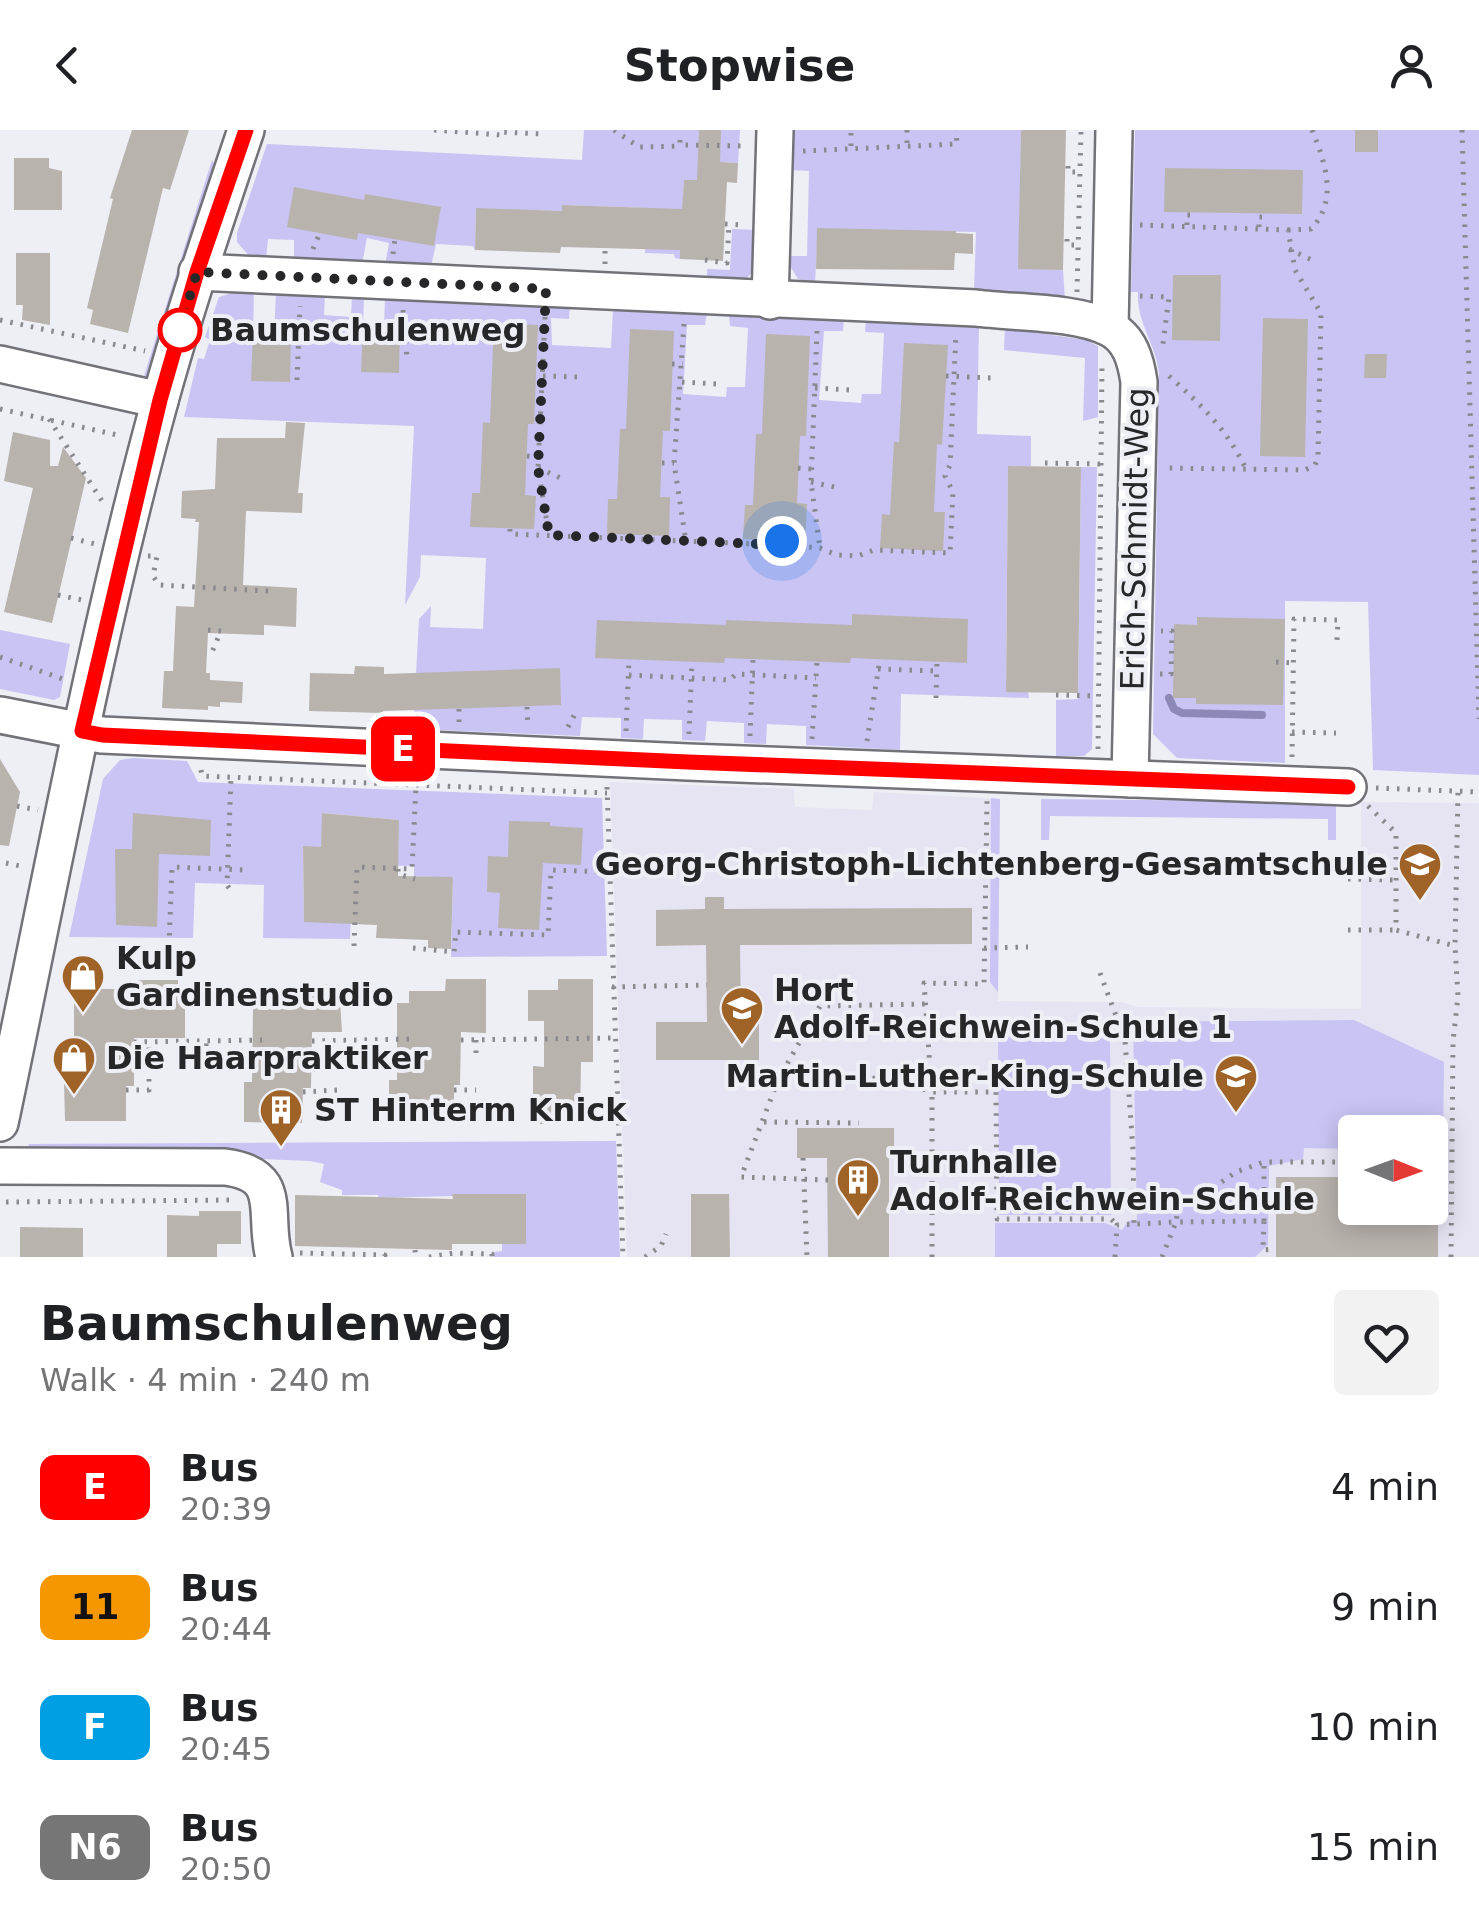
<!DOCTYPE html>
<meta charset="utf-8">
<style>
body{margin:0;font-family:"DejaVu Sans",sans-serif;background:#f2f2f2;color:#202124;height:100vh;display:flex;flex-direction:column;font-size:38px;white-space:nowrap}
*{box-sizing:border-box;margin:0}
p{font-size:32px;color:#757577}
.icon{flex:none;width:55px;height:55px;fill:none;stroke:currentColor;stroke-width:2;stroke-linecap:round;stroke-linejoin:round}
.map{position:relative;height:1127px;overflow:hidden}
.panel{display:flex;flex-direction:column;background:#fff;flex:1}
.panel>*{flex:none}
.badge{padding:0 20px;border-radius:15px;font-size:35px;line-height:65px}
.needle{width:65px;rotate:91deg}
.buttons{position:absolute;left:1338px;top:985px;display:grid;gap:20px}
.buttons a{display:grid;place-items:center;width:110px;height:110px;border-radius:10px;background:#fff;box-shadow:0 5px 25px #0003;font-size:50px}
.you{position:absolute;width:50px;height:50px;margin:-25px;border:8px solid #fff;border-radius:50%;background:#1a73e8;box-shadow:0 0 0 15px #1a73e833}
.map>.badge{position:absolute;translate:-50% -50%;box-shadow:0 0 0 5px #fff}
.round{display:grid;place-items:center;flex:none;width:105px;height:105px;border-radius:10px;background:#f2f2f2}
.headline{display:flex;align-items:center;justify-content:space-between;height:170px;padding:0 40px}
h1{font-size:48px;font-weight:700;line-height:75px}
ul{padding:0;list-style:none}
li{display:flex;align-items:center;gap:30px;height:120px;padding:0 40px}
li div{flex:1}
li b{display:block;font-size:38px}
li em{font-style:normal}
li .badge{min-width:110px;font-weight:700;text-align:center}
header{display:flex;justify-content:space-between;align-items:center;height:130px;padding:0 40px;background:#fff;font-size:45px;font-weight:700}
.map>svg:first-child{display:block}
.built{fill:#e6e4f3;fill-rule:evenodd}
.green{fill:#c9c4f3}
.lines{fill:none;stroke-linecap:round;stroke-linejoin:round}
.stream{stroke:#8d88b5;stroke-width:8}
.building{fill:#b9b3ae}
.minor-casing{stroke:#737279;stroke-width:40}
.path{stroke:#89898e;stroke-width:5;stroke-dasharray:2.5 8;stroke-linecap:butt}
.minor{stroke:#fff;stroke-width:35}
.line-casing{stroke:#fff;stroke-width:22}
.line{stroke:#f00;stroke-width:15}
.walk{stroke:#272729;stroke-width:10;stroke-dasharray:0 18}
.stop-dot{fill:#fff;stroke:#f00;stroke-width:5}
.labels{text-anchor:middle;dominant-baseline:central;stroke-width:8;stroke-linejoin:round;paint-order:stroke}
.stop-label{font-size:32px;font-weight:bold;fill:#272729;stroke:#eeeef5;text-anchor:start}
.street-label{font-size:32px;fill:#272729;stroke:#eeeef5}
.poi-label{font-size:32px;font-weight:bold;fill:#272729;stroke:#eeeef5;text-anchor:start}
</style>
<header><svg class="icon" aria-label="back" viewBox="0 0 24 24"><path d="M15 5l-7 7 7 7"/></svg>Stopwise<svg class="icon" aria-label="person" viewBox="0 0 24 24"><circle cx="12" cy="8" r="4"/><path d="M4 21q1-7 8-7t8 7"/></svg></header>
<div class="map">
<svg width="1479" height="1127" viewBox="0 0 1479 1127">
<rect width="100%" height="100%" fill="#eeeef5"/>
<!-- built -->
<path class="built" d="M 610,652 L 794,659 L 795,677 L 872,680 L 874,662 L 1000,669 L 998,871 L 1121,872 L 1139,877 L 1361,879 L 1361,672 L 1479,673 L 1479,1127 L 627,1127 ZM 1355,1002 L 1430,1002 L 1430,1078 L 1355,1078 Z"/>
<!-- green -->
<g class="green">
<polygon points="584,0 740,0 738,33 715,32 714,51 684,50 680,129 675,128 674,124 645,123 647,78 563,75 562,81 476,79 475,121 473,116 436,114 431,136 385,135 389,113 367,108 362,134 294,130 294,110 268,109 266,129 250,127 237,112 237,103 267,14 582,30"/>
<polygon points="790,0 1021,0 1019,138 1063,140 1065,170 974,161 976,102 818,99 815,153 798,149 790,136 789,126 807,126 809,41 790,40"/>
<path d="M 1135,0 L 1479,0 L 1479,645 L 1373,640 L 1368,472 L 1285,471 L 1285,633 L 1177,628 L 1153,604 L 1159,243 C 1156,214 1136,192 1138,162 L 1131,162 Z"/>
<polygon points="212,30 218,40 150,245 144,246"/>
<polygon points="732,99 758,100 756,138 744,151 707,149 707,139 730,140"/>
<polygon points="242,160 254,161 253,205 274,206 276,162 325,165 324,185 351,187 352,166 364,167 363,196 384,196 385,168 570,176 569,189 551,188 552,215 611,218 613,179 707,183 705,195 687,195 683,264 726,267 727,257 745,257 748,198 730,196 729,184 844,189 843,201 824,201 819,270 861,273 862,264 881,264 884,203 865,202 866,191 979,195 977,304 1031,306 1031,336 1008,337 1006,550 1006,561 1028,562 1029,568 901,564 900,620 806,615 806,596 767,594 766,614 744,613 744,593 707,591 705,611 682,610 682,590 644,589 643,609 621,608 621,588 582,587 580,606 413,599 419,489 431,476 430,497 483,499 486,428 421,425 420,447 405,475 414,296 184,287 198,228 204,229 210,210 205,207 219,167"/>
<polygon points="1005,198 1086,210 1098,216 1098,287 1083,291 1085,228 1004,220"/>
<polygon points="1081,337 1097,337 1092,619 1084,626 1056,626 1056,570 1078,569"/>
<polygon points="0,500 70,514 60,567 54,570 0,559"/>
<polygon points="134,628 187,631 198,652 602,668 607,826 451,827 453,748 414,746 414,736 368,735 398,725 399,690 323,683 321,717 303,717 304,791 351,777 350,809 263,808 264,755 195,753 193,808 69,807 103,649 120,630"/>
<polygon points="991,668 1000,669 998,862 990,852"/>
<polygon points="1041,669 1336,672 1336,710 1328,710 1328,689 1050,686 1049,710 1041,710"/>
<polygon points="1354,890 1444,932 1443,1019 1430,1019 1430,1002 1355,1002 1355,1019 1304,1018 1303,1029 1269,1036 1268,1115 1255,1127 995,1127 995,1093 1105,1093 1122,1100 1128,1091 1137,1090 1133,892"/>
<polygon points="1110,897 1111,1085 999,1085 998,898"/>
<polygon points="616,1011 620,1127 494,1127 494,1122 502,1121 502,1114 526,1114 525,1064 379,1068 378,1065 342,1065 342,1060 320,1052 324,1034 310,1031 26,1020 29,1014"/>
</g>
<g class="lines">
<!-- stream -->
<polyline class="stream" points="1169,568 1174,579 1182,583 1262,585"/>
</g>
<!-- building -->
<g class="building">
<polygon points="132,0 189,0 170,60 163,58 128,203 90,194 93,180 87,178 113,69 110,68"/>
<polygon points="699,0 721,0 720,32 738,33 737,53 727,52 723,131 680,129 680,120 561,117 560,123 475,120 476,78 562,81 562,75 682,79 684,50 697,50"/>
<polygon points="1021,0 1066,0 1063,140 1018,139"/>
<rect x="1355" y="0" width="23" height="22"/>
<polygon points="14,28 49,28 49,38 62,41 62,80 14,80"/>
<polygon points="1165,38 1303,40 1302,84 1164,82"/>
<polygon points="294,57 364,70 365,64 441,77 434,116 358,103 357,110 287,97"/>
<polygon points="817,98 956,101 956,103 973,104 973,124 955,123 954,140 816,139"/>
<polygon points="16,123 50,123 50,195 22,190 23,175 16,175"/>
<polygon points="1173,145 1221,145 1220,211 1172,210"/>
<polygon points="1263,188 1308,189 1305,327 1260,326"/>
<polygon points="494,193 538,195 534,294 528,294 525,365 536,366 534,399 470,397 472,363 480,363 483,292 490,293"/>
<polygon points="363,196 400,197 399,243 361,242"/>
<polygon points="630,199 674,201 670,301 663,301 660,367 670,367 669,406 607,404 608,369 617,369 620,299 626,299"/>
<polygon points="766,204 810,206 806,306 800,306 797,373 807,374 805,412 743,409 745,375 753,375 756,304 762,304"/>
<polygon points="253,205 291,207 290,252 251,251"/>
<polygon points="904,213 948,215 942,315 937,314 934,382 945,382 943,421 880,418 882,384 890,385 894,312 899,312"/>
<polygon points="1365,224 1387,224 1386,248 1364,248"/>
<polygon points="286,292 305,293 298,363 303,363 302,383 246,381 243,455 297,458 296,497 264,495 264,505 208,503 206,543 210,543 210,550 243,552 242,573 220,572 220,577 208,576 208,580 162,578 164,541 173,541 176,476 194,477 199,392 195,392 196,389 181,388 182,361 215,359 217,308 285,308"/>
<polygon points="13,302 50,310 50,336 58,336 63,317 86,348 52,493 4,482 33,358 4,351"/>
<polygon points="1008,336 1081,337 1078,563 1006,562"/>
<polygon points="852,484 968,489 967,533 851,528 850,533 725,528 724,533 595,528 597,490 726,495 726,490 852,495"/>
<polygon points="1197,487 1285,489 1283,575 1196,574 1196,568 1173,568 1174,494 1197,495"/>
<polygon points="355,536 384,537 384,544 560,538 561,575 383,581 383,583 309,581 310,543 354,544"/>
<polygon points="0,629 20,662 9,716 0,715"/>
<polygon points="133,683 211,690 210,726 159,724 157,797 116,795 115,719 132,719"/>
<polygon points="322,683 399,690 398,746 453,747 451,819 428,818 428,810 376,808 377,795 304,792 303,716 321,717"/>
<polygon points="509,691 550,692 550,696 583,698 581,735 543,733 539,800 498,798 500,763 487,762 488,726 508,727"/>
<polygon points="705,767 724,767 724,779 972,778 972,814 740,815 741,891 759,891 759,930 656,930 656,892 707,892 706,815 656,816 656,780 705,779"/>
<polygon points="446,849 486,849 486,903 461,902 460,955 454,955 454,990 389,990 389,950 397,950 397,873 409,873 409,861 445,861"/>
<polygon points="558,849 593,849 593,932 581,932 580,994 533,994 533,936 544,937 544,891 528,891 528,860 558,860"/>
<polygon points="130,850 178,850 178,870 185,870 185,908 134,908 134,956 126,956 126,991 65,991 64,952 74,952 74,874 83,874 83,859 130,859"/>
<polygon points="300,854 339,855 342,902 312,902 311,958 303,958 302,993 244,992 244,952 252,952 253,876 262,876 262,863 299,863"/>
<polygon points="797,998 894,998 894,1027 889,1027 889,1127 828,1127 827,1028 797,1028"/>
<polygon points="1276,1047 1355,1047 1355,1078 1438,1078 1438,1127 1276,1127"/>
<polygon points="452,1064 526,1064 526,1114 452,1114 452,1120 295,1116 295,1065 453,1069"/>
<polygon points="691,1064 729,1064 730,1127 691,1127"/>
<polygon points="199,1081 241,1081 241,1114 217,1114 217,1127 167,1127 167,1085 199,1086"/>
<polygon points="20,1097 83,1098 83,1127 20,1127"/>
</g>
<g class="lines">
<!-- minor casing -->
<g class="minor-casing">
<g id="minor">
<path d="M 197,142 L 976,178 C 1014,183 1076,181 1109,198 C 1130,208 1136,231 1139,252 L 1130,649"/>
<polyline points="770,171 775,0"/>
<polyline points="1110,198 1114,0"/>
<polyline points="0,234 160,270"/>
<polyline points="0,585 102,605 688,632 1348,657"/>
<path d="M 0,993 C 51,751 95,506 161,267 C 186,177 216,89 246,0"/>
<path d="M 0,1036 L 225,1037 C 286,1045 262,1084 274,1127"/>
</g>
</g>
<!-- path -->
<g class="path">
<polyline points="434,0 501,5 501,2 543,4"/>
<polyline points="614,0 639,17 680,16"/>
<polyline points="907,0 907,15"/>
<polyline points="1462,0 1479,589"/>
<polyline points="851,3 851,20"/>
<polyline points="680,10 680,15 747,16"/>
<polyline points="803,21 957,14 956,0"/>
<polyline points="1068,36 1068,42 1079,42"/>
<polyline points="725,94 745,95"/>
<polyline points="1140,95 1288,100 1295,140 1321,183 1318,327 1315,335 1305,340 1164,338"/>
<polyline points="1187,95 1187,85 1192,85"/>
<polyline points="1259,97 1259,87 1265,87"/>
<path d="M 1288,100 L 1311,99 C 1338,71 1326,34 1312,0"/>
<polyline points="1067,109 1067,115 1078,115"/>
<polyline points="313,119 320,103"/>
<polyline points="1289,119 1316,132"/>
<polyline points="393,124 395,109"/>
<polyline points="705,130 727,133 729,94"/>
<polyline points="605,134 605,118"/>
<polyline points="1077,162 1081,0"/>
<polyline points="1140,166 1169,167 1162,221"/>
<polyline points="403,180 407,228"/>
<polyline points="545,187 538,338 549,405"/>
<polyline points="0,190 145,221"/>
<polyline points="684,194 674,333 686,412"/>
<polyline points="817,201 811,352 820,418"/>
<polyline points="672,234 683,234"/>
<polyline points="543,246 579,247"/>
<polyline points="946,246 992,248"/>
<path d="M 1169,246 C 1201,275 1227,299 1246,339"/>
<polyline points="297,250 300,176"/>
<polyline points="682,252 717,254"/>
<polyline points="815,258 851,260"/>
<polyline points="0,279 122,306"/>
<polyline points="49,289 102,371"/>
<polyline points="527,326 539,327"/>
<polyline points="662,333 674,333"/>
<polyline points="1045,333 1101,334"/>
<polyline points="538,338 563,349"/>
<polyline points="798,338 811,339"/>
<polyline points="811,352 839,358"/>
<polyline points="510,399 510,404 782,415 820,418 837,425 858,426 874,420 950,423 953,362 945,346 950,335 956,203"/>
<polyline points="71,408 95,414"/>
<polyline points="148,426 157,426 153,446 159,455 269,461"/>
<polyline points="58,465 82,470"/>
<polyline points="208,500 221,501 212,522"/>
<polyline points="0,527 63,549"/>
<polyline points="1276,532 1294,533"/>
<polyline points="878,539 937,541"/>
<polyline points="1160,544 1171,544 1172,501 1161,501"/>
<polyline points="629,545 730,550 736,544 816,548"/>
<polyline points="1056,565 1098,566"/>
<polyline points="936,568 937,532"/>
<polyline points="527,577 528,597"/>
<polyline points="459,579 459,594"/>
<polyline points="568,597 576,582"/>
<polyline points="626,601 629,530"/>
<polyline points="1292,602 1336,603"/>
<polyline points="689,604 692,532"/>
<polyline points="750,606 753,529"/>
<polyline points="812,609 817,532"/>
<polyline points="867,611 880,529"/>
<polyline points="1098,619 1102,235"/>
<polyline points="1292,627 1294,489 1338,490 1337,510"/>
<polyline points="201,640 202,646 607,663"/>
<polyline points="607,657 623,1127"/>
<polyline points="1376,658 1479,662"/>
<polyline points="17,676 38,680"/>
<polyline points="1368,676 1396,703 1396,800 1455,816"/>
<polyline points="6,733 25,737"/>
<polyline points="398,739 398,744 415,749"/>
<polyline points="1348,749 1395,750"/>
<polyline points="229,758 227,755 231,647"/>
<polyline points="1348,800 1395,800"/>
<polyline points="169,816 172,737 245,740"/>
<polyline points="354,816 357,737 412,739 416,656"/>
<polyline points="413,818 454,822 456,802 548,805 551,740 609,742"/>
<polyline points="984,818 1028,817"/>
<polyline points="1100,843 1125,910 1133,1020 1134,1094"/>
<polyline points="612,857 707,855"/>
<polyline points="461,910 614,908"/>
<polyline points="476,910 476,924"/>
<polyline points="312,911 409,909"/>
<polyline points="329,911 328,931 337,930 337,936"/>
<polyline points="66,912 83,912"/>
<polyline points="134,912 262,910"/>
<polyline points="197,933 206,925 206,912"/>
<polyline points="778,950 888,948 932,962 996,962 997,1089 1111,1089 1117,1095"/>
<polyline points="126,960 149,960 149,912"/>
<polyline points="454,960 476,960"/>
<polyline points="303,962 337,960"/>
<polyline points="764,992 859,993"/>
<polyline points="803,1028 807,1127"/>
<polyline points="1430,1031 1451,1031"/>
<polyline points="828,1050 741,1047 778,950 820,876 925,874"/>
<polyline points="6,1072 231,1070"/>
<polyline points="1264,1091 1264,1034"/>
<polyline points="415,1120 416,1127"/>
<polyline points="300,1123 385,1125 384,1127"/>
<polyline points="429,1127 454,1123 492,1124 492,1127"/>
<polyline points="645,1127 661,1116 666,1104"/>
<polyline points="932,1127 932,966 924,853 984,854 987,671"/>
<polyline points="1115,1127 1117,1095 1176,1092 1178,1078 1184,1070 1209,1061 1236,1042 1264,1032 1355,1032"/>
<polyline points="1162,1127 1176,1092 1264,1091 1263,1120 1276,1119"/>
<polyline points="1451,1127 1453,911 1458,866 1455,816 1458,661"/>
</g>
<!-- minor -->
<use href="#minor" class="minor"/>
</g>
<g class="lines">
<!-- line casing -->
<g class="line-casing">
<polyline id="line" points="246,0 197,142 160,270 82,601 102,605 688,632 1348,657"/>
</g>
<!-- line -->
<use href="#line" class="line"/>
<!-- walk -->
<polyline class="walk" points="180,200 197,142 546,159 538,338 549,405 782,415 782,411"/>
</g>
<!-- icons -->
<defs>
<g id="school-pin" transform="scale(2.25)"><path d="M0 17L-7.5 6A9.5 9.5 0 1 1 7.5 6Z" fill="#a06327" stroke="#eeeef5"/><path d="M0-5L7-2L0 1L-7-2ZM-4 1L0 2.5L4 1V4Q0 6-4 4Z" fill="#fff"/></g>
<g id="shop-pin" transform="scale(2.25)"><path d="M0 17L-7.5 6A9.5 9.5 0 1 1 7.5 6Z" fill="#a06327" stroke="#eeeef5"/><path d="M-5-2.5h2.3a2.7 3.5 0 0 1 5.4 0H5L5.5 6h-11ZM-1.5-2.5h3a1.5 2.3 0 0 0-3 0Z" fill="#fff"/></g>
<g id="building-pin" transform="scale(2.25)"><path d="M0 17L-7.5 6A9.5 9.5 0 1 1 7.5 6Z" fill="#a06327" stroke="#eeeef5"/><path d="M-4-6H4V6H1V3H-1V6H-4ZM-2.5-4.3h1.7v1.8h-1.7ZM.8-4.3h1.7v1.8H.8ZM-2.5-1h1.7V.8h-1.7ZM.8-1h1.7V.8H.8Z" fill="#fff"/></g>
</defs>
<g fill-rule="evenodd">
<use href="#school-pin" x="1420" y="734"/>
<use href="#shop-pin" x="83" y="846"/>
<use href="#school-pin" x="742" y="878"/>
<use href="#shop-pin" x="74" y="928"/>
<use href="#school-pin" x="1236" y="946"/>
<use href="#building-pin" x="281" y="980"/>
<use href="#building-pin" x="858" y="1050"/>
</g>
<!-- markers -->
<circle class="stop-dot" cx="180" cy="200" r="20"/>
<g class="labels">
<!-- stop labels -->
<g class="stop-label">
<text x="210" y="200">Baumschulenweg</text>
</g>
<!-- street labels -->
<g class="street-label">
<text transform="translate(1135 409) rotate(-89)">Erich-Schmidt-Weg</text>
</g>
<!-- poi labels -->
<g class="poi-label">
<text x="1388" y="734" text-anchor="end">Georg-Christoph-Lichtenberg-Gesamtschule</text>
<text x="116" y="828">Kulp<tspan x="116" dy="37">Gardinenstudio</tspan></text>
<text x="774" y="860">Hort<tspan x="774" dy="37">Adolf-Reichwein-Schule 1</tspan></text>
<text x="106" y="928">Die Haarpraktiker</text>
<text x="1204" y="946" text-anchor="end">Martin-Luther-King-Schule</text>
<text x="314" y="980">ST Hinterm Knick</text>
<text x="890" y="1032">Turnhalle<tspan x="890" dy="37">Adolf-Reichwein-Schule</tspan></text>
</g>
</g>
</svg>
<div class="buttons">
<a><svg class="needle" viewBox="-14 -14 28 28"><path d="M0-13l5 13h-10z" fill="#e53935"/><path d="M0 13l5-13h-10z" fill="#757577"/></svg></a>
</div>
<div class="you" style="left:782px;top:411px"></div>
<b class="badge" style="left:403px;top:619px;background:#f00;color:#fff">E</b>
</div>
<section class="panel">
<div class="headline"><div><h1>Baumschulenweg</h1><p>Walk · 4 min · 240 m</p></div><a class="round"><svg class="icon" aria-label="heart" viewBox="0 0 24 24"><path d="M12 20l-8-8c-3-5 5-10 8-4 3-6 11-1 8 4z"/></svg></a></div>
<ul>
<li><span class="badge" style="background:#f00;color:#fff">E</span><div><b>Bus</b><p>20:39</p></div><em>4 min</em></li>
<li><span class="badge" style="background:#f49700;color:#111">11</span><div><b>Bus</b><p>20:44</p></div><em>9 min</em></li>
<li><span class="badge" style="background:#009fe3;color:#fff">F</span><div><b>Bus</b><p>20:45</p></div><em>10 min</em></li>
<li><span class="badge" style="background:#767676;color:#fff">N6</span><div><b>Bus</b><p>20:50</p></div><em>15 min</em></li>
</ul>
</section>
